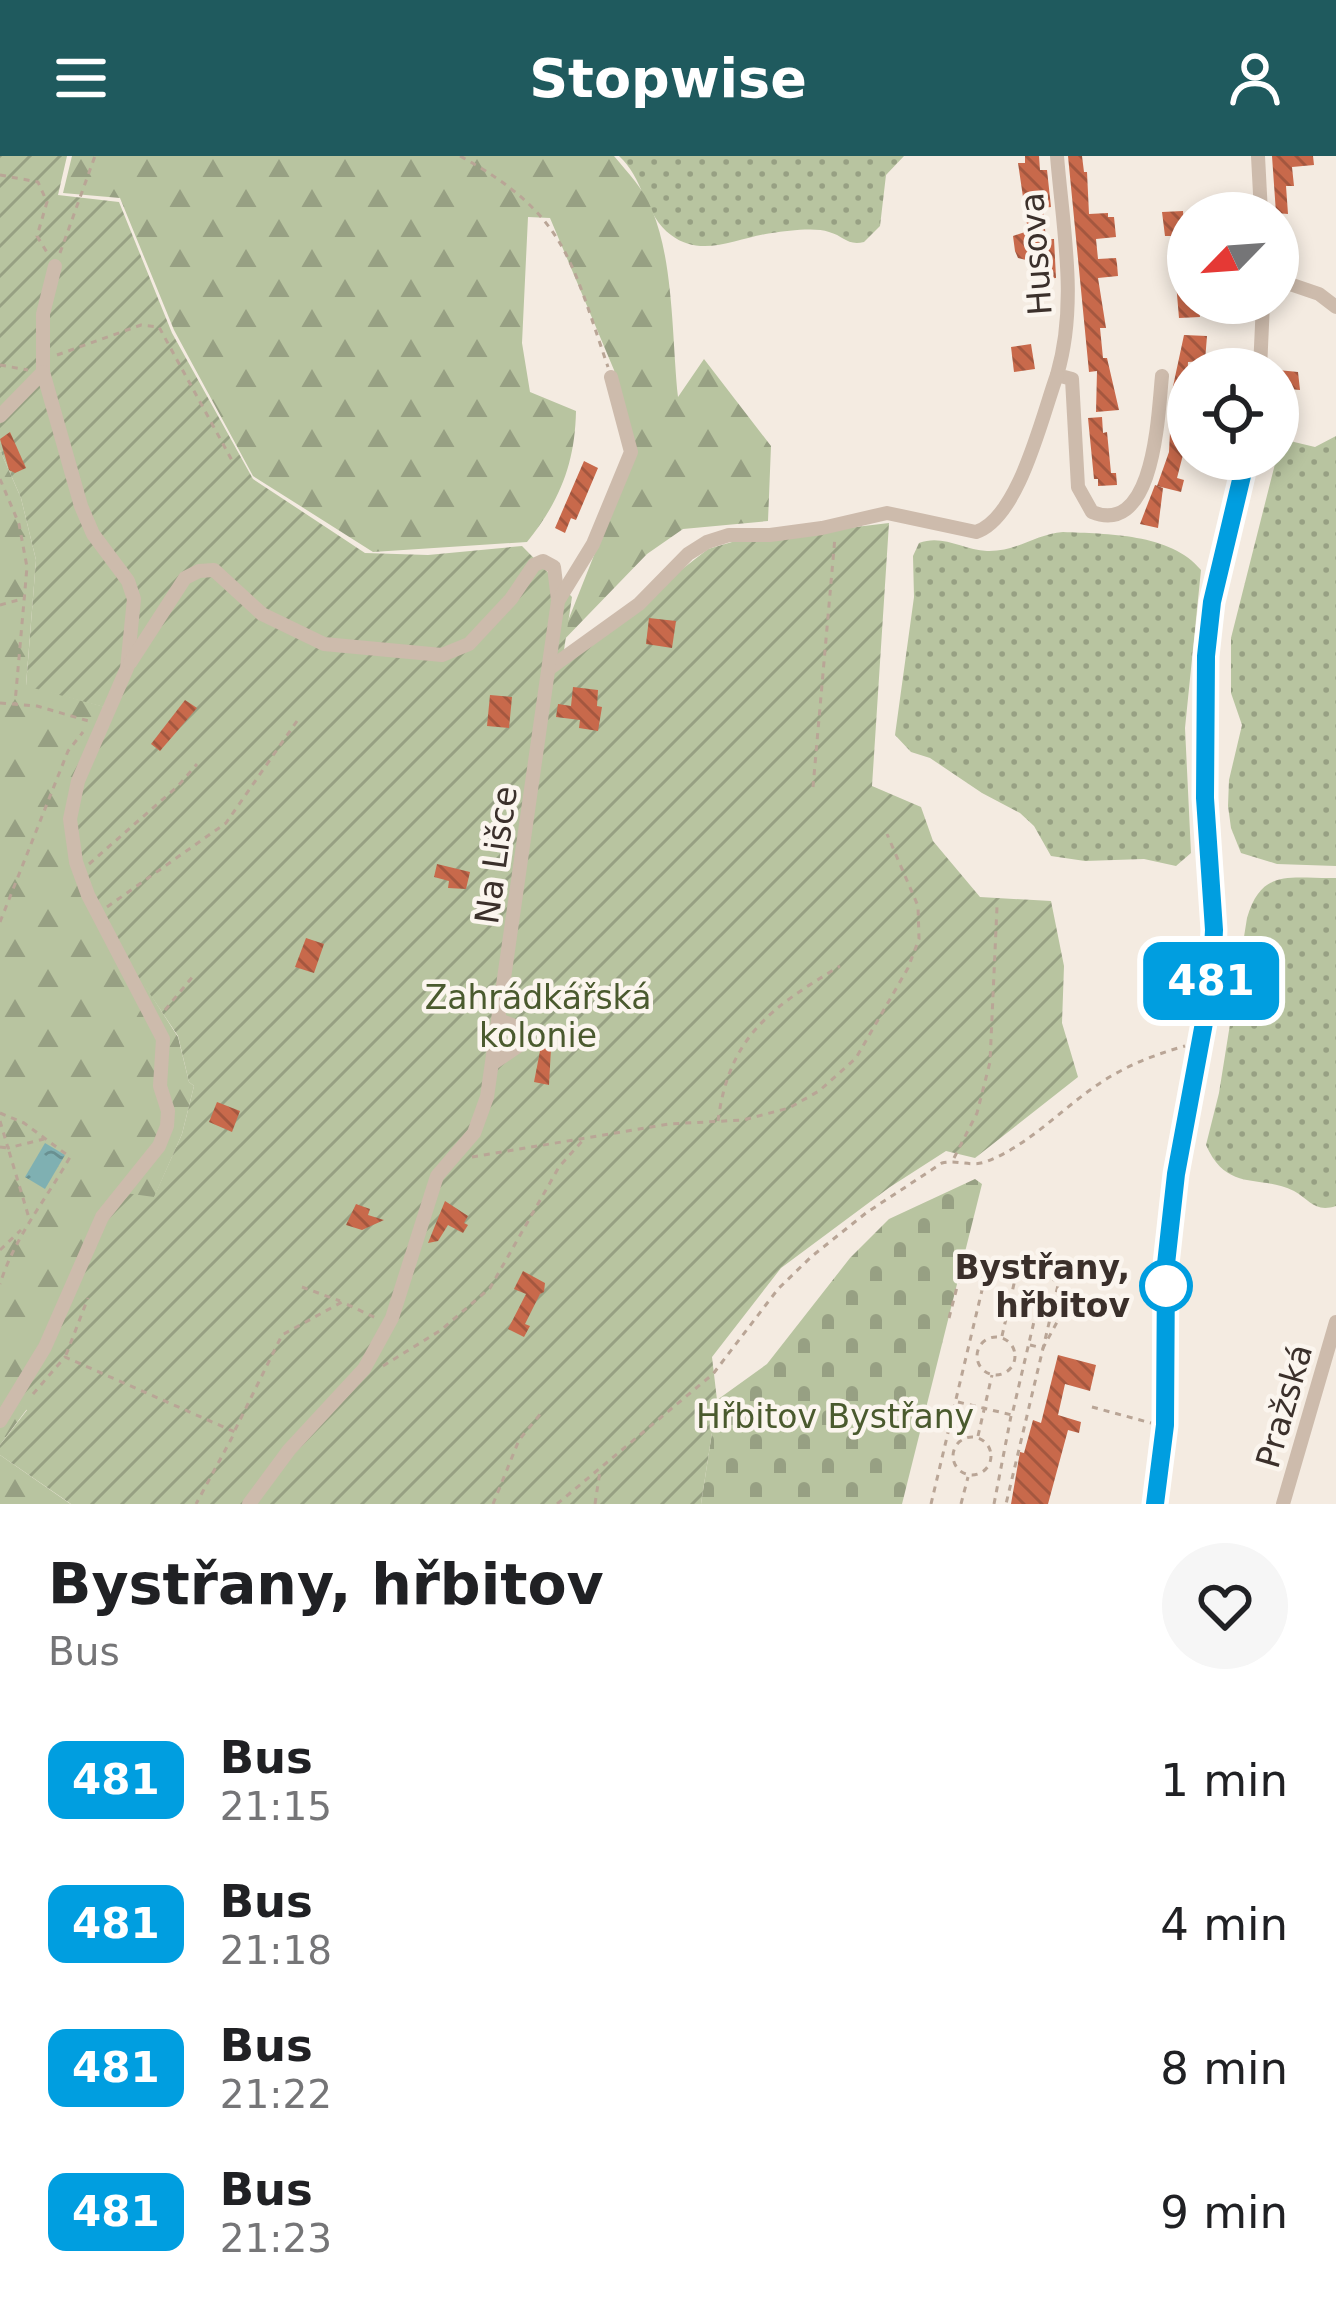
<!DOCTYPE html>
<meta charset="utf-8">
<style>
body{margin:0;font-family:"DejaVu Sans",sans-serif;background:#f6f6f6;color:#202124;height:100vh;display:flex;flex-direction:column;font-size:45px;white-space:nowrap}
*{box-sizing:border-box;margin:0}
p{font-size:39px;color:#757577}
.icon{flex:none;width:66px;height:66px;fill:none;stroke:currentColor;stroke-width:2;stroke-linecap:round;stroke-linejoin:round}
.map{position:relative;height:1348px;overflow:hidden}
.drawer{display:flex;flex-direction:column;background:#fff;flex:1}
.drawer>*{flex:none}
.badge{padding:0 24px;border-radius:18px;font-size:42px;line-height:78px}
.needle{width:78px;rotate:245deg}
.controls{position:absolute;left:1167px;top:36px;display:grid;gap:24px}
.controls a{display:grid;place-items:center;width:132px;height:132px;border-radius:50%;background:#fff;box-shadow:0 6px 18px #0003;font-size:60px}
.map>.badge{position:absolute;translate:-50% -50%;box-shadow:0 0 0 6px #fff}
.round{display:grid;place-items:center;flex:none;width:126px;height:126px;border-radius:63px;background:#f6f6f6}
.overview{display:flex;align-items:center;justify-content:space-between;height:204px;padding:0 48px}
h1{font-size:57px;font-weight:800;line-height:90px}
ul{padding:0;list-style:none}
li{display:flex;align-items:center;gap:36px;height:144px;padding:0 48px}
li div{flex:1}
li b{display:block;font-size:45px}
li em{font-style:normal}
li .badge{min-width:132px;font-weight:700;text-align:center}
header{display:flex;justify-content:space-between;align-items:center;height:156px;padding:0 48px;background:#1f5a5e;color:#fff;font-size:54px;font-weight:800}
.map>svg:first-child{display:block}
.grass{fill:url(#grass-dots)}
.forest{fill:url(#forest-firs)}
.cemetery{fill:url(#cemetery-stones)}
.garden{fill:url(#garden-furrows)}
.water{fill:url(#water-ripples)}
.building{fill:url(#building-back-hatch)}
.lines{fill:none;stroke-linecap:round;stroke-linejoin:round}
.path{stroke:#b9a596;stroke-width:3;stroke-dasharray:6 6;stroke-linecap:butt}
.minor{stroke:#cdbbac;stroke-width:14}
.line-casing{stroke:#fff;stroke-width:27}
.line{stroke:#009ee0;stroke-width:18}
.stop-dot{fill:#fff;stroke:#009ee0;stroke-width:6}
.labels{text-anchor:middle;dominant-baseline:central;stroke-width:9;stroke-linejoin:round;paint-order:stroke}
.street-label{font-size:33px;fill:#3b302b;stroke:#fbf5ee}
.park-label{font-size:33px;fill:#4a5a2e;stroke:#fbf5ee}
.stop-label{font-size:33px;font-weight:bold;fill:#3b302b;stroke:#fbf5ee;text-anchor:end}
</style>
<header><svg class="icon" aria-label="menu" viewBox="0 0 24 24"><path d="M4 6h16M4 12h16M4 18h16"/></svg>Stopwise<svg class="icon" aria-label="person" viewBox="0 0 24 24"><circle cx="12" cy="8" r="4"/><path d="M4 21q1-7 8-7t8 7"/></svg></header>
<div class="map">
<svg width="1336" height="1348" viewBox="0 0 1336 1348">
<defs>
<pattern id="grass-dots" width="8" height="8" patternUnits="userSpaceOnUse" patternTransform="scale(3)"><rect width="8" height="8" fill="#b8c4a0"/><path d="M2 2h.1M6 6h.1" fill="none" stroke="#97a083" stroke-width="1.8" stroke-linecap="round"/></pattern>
<pattern id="forest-firs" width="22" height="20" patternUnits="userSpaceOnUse" patternTransform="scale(3)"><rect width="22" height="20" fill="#b8c4a0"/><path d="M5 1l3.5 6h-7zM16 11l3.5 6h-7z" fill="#97a083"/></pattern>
<pattern id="cemetery-stones" width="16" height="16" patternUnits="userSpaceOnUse" patternTransform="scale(3)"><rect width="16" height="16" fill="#b8c4a0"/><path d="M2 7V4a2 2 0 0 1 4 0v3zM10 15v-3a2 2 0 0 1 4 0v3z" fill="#97a083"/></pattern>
<pattern id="garden-furrows" width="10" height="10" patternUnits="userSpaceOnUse" patternTransform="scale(3)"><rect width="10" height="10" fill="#b8c4a0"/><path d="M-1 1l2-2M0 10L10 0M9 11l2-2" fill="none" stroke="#97a083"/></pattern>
<pattern id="water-ripples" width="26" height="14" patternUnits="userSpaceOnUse" patternTransform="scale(3)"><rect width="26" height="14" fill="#7fb0b2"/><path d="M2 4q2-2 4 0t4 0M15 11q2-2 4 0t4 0" fill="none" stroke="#699091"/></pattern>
<pattern id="building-back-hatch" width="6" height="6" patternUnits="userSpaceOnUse" patternTransform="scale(3)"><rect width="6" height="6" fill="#c8694b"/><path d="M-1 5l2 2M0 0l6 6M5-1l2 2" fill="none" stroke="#a4573f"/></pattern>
</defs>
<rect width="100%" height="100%" fill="#f4ebe1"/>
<!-- grass -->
<g class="grass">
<path d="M 619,0 L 904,0 L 886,19 L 880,70 L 864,86 C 847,90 844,80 829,76 C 815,71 787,75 772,77 C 739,81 702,103 671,79 C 645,60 643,21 619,0 Z"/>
<polygon points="1336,280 1336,710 1277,708 1241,697 1231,672 1228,650 1229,624 1242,569 1231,537 1231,482 1279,292 1290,285 1315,291"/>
<path d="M 1063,376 C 1106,378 1171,377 1201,414 L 1185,572 L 1191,697 L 1176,710 L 1144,703 L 1085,705 L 1051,700 L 1034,670 L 1020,657 L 982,637 L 930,602 L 911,596 L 895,579 L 914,441 L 913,400 L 919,387 C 943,378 963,394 987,395 C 1016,396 1036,378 1063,376 Z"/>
<path d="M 1336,722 L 1336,1050 C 1315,1057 1310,1044 1294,1035 C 1260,1018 1227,1037 1206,989 L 1219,937 L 1247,762 C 1262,711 1291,723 1336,722 Z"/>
</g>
<!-- forest -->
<g class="forest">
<path d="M 72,0 L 614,0 C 628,17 644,33 652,54 C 674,106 672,185 678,241 L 704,203 L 771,290 L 768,365 L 683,373 L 647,398 L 558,490 L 635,296 L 614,214 L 550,62 L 528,61 L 522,187 L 530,236 L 576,255 C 575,307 560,345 527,386 L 373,396 L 253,320 L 174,174 L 120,42 L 63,37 Z"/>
<polygon points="0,294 21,342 36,404 26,529 116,554 126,800 178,881 189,926 194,930 182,978 154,1042 19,1248 27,1253 0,1289"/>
<polygon points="0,1299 69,1347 71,1348 0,1348"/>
</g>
<!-- cemetery -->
<polygon class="cemetery" points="975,1023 982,1028 902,1348 701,1348 717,1244 767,1208 850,1102 889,1063"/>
<!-- garden -->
<polygon class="garden" points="0,0 67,0 58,39 119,46 172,177 253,323 365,397 428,399 522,390 572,441 562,507 708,393 732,386 889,367 872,630 921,651 933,685 980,741 1051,745 1064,810 1062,867 1078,921 975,1002 946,995 890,1031 781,1112 712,1201 717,1244 701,1348 71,1348 0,1299 0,1289 27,1254 18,1248 109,1061 125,1037 154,1041 182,978 194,930 189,926 178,880 85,741 72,669 89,612 115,554 26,530 36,404 21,342 0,294"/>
<!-- water -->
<polygon class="water" points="45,987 65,999 45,1033 25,1021"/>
<!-- building -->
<g class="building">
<polygon points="1025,0 1039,0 1040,14 1047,14 1051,51 1043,52 1046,83 1054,83 1056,122 1032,124 1030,105 1018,102 1015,95 1013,80 1028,75 1018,7 1025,7"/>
<polygon points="1068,0 1082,0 1084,16 1087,16 1089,58 1108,57 1108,61 1114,61 1116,81 1096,83 1098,103 1116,102 1117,108 1118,120 1098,122 1106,172 1100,172 1103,202 1107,202 1119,254 1096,256 1097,215 1089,216"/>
<polygon points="1272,0 1313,0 1314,9 1292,11 1294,30 1286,30 1288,58 1276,57"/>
<polygon points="1183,55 1185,87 1188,86 1188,147 1198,147 1200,161 1179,162 1172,80 1165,80 1162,56"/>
<polygon points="1184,179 1207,180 1205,205 1188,206 1185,278 1188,279 1188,292 1185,291 1177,322 1184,324 1181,336 1157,330 1169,296 1172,235"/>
<polygon points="1031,188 1035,213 1014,216 1011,191"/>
<polygon points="1278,214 1298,216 1300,234 1289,233 1284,267 1278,267"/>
<polygon points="1102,261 1103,277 1107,276 1111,317 1116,317 1117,329 1098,330 1098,323 1094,323 1088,262"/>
<polygon points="10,276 26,312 15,317 9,314 0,283"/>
<polygon points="584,305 598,312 576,364 568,361 571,362 565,377 555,372"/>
<polygon points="1155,329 1163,332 1158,372 1140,368"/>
<polygon points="649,462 676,465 672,492 646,488"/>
<polygon points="573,531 598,534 597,550 602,551 598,575 579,572 580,564 556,561 558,548 571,550"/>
<polygon points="490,539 512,541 509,572 487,570"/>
<polygon points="185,544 197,552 160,595 151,588"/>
<polygon points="437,708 470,716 466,733 448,732 449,725 434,721"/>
<polygon points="306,782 324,788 314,817 295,811"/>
<polygon points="541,890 551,892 549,929 534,926"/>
<polygon points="217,946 240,955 232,976 209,966"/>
<polygon points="445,1045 468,1060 464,1067 468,1069 463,1077 448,1069 438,1085 428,1087"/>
<polygon points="356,1048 370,1053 368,1059 384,1064 362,1074 346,1069"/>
<polygon points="523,1115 545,1127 544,1136 540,1138 525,1168 530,1170 524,1181 508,1173 526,1138 514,1133"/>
<polygon points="1058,1199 1096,1209 1090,1235 1065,1228 1058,1259 1081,1266 1079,1277 1068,1274 1048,1348 1011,1348 1020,1296 1024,1297 1033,1264 1041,1267"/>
</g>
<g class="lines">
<!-- path -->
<g class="path">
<path d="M 460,0 C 566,58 571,104 608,211"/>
<polyline points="0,19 38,26 47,46 37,80 48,98"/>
<polyline points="60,97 95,0"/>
<polyline points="57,199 141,169 159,171 234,308"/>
<polyline points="0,209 28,214"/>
<polyline points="0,323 19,368 27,411 15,547"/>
<polyline points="0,449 22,443"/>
<polyline points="0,547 37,550 92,566"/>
<polyline points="813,631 835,381"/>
<polyline points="89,708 178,630 197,608"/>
<polyline points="107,751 226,667 297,565"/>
<polyline points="0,766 68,595 83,576"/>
<polyline points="165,854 194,819"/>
<path d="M 0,957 L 24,967 L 70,1001 C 46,1044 15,1080 0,1128"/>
<polyline points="0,965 8,992 44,983"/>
<path d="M 718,965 C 729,880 771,852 840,810"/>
<polyline points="0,991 8,992 29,1062"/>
<polyline points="472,1001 669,968 743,964 789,952 819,935 856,902 908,812 919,783 918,750 887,678"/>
<polyline points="954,1002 977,957 990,906 997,751"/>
<polyline points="0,1094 21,1074"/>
<polyline points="302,1131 340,1145"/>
<polyline points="1057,1141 1086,1148"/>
<polyline points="949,1162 964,1104 987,1109"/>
<polyline points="1002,1180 1016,1119"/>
<circle cx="996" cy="1200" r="19"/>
<polyline points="1030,1189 1043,1192 1069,1144"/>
<polyline points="66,1199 88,1142"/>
<polyline points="383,1210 441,1174 490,1132 559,1011 583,984"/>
<polyline points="33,1238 65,1201 235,1276 196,1348"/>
<polyline points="958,1246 1012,1259 1044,1123"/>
<polyline points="1092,1251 1151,1267"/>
<polyline points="235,1274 282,1179 342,1146 376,1162"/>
<polyline points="978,1280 992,1219"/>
<circle cx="972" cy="1300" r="19"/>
<polyline points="493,1348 519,1284 542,1256"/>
<path d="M 557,1348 L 713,1218 L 778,1133 L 811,1101 L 866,1057 L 942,1007 C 958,1003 971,1012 988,1005 C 1026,990 1057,958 1090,934 C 1120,912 1150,900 1185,890"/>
<polyline points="595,1348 600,1315"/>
<polyline points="931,1348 988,1109 1059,1125 1006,1348"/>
<polyline points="961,1348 968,1321"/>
<polyline points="994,1348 1011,1260"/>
</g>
<!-- minor -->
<g class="minor">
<path d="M 1057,0 C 1063,73 1078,148 1057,219 L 1072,223 L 1078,331 L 1092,356 C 1155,381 1158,258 1162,220"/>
<polyline points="1258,0 1261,57"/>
<polyline points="1278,124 1319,138 1336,151"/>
<polyline points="1260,213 1263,147"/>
<polyline points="43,216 43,158 55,110"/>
<polyline points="0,260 43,216 81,350 93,378 128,425 134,443 127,512 78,625 70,663 76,706 88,739 163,883 160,930 168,955 167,970 159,990 102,1061 45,1191 0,1265"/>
<polyline points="130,507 185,422 199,415 214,414 262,458 324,488 442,499 469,488 511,443 534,409 543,405 554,411 558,444"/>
<path d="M 550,512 L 639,448 L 688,398 L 707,386 L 729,379 L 770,379 L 822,372 L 887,357 L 976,376 C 1019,362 1042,260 1057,219"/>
<polyline points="492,908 524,886 522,873 499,864"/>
<polyline points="249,1348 289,1294 364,1213 392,1162 437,1020 474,977 487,941 558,445 593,388 631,296 611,221"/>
<polyline points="1155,1348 1166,1252 1166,1109 1176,1018 1211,829 1213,774 1205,642 1206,500 1212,446 1246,303"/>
<polyline points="1283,1348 1336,1166"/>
</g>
</g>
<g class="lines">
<!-- line casing -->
<g class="line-casing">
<polyline id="line" points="1155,1348 1165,1269 1166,1108 1176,1018 1211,829 1214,774 1205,642 1206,500 1212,446 1246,303"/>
</g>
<!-- line -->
<use href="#line" class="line"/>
</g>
<!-- markers -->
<circle class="stop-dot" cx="1166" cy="1130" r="24"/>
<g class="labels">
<!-- street labels -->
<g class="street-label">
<text transform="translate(1036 98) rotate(-94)">Husova</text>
<text transform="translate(496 699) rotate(-82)">Na Lišce</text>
<text transform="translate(1284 1250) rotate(-74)">Pražská</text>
</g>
<!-- park labels -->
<g class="park-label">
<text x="538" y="841">Zahrádkářská<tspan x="538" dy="38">kolonie</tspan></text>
<text x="835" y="1260">Hřbitov Bystřany</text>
</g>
<!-- stop labels -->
<g class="stop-label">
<text x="1130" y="1111">Bystřany,<tspan x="1130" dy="38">hřbitov</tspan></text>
</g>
</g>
</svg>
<div class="controls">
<a><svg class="needle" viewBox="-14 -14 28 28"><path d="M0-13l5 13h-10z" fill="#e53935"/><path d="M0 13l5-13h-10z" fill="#757577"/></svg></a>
<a><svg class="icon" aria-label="locate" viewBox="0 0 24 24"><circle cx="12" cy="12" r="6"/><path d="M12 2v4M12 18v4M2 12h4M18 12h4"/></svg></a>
</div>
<b class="badge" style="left:1211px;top:825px;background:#009ee0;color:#fff">481</b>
</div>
<section class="drawer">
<div class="overview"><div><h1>Bystřany, hřbitov</h1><p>Bus</p></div><a class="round"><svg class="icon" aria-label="heart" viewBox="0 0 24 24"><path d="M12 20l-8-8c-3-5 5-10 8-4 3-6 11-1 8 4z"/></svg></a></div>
<ul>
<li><span class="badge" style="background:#009ee0;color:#fff">481</span><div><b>Bus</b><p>21:15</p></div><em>1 min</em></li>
<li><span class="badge" style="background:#009ee0;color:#fff">481</span><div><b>Bus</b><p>21:18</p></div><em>4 min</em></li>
<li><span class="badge" style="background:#009ee0;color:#fff">481</span><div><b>Bus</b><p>21:22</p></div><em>8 min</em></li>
<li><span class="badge" style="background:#009ee0;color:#fff">481</span><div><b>Bus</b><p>21:23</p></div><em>9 min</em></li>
</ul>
</section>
